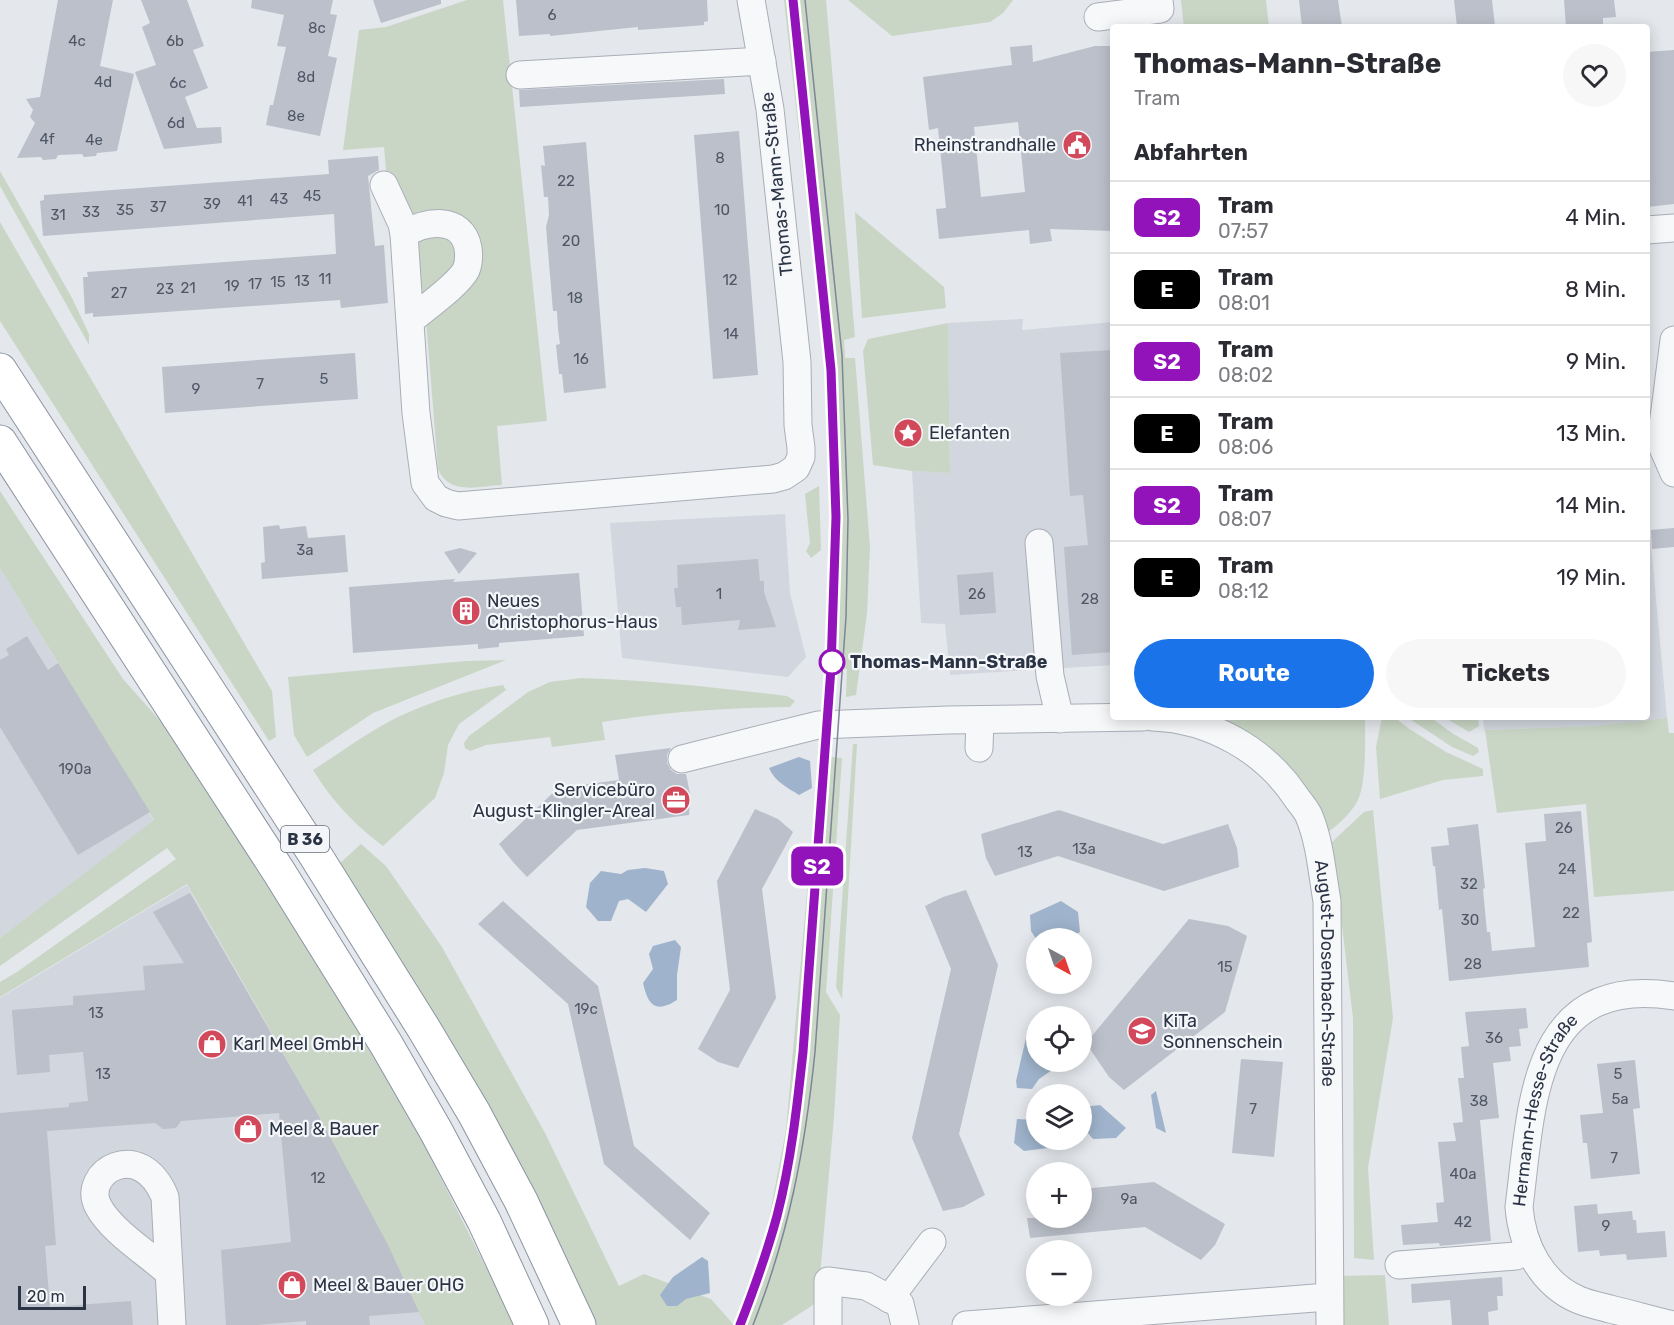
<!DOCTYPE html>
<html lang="de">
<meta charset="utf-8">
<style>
body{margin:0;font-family:Rubik,sans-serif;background:#f7f7f7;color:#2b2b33;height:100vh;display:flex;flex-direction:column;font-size:22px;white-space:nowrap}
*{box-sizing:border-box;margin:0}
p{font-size:20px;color:#7c7c81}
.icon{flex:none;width:33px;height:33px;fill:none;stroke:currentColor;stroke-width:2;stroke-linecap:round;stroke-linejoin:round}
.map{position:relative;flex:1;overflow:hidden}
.side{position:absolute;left:1110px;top:24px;width:540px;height:696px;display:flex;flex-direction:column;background:#fff;border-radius:6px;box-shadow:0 3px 15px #0003}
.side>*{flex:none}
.badge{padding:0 12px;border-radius:9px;font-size:21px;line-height:39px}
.needle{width:39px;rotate:140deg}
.buttons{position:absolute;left:1026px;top:928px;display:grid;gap:12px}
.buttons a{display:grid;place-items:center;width:66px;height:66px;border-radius:50%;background:#fff;box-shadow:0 3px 15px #0003;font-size:30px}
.scale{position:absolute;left:18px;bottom:15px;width:68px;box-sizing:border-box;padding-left:6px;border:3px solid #2b3445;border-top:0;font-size:16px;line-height:21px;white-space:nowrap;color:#2b3445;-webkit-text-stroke:4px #f4f6f9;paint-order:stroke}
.map>.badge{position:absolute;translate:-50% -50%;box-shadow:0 0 0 3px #fff}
h2{padding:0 24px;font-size:22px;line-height:54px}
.round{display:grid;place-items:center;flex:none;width:63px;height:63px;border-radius:32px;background:#f7f7f7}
.summary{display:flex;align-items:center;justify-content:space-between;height:102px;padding:0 24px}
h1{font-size:28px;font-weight:700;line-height:45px}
.cta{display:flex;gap:12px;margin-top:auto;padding:12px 24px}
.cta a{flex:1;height:69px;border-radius:36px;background:#1a73e8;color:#fff;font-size:24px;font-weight:700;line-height:69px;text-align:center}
.cta a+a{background:#f7f7f7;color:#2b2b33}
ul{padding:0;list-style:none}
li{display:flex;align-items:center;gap:18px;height:72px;padding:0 24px;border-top:2px solid #e1e1e2}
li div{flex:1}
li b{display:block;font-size:22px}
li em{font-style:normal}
li .badge{min-width:66px;font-weight:700;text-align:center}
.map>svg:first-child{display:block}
.built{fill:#d2d6de}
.green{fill:#c9d6c5}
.water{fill:#9fb4cc}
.building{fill:#bbc0ca;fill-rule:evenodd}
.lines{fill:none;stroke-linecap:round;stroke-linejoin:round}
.minor-casing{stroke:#a9aeb7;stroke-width:29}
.highway-casing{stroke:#8b94a3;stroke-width:35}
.minor{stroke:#f7f8fa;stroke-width:27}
.highway{stroke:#fff;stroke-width:33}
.tram{stroke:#7d8696;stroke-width:1.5}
.line-casing{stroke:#fff;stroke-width:14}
.line{stroke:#9313ba;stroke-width:9}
.stop-dot{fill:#fff;stroke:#9313ba;stroke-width:3}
.labels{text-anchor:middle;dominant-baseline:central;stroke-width:4.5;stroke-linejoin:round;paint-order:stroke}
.number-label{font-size:15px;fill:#4f5766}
.shield{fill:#f4f6f9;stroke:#676e7b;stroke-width:1.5}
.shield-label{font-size:16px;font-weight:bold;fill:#2b3445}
.poi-label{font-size:18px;fill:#2b3445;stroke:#f4f6f9;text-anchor:start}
.street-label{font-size:18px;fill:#2b3445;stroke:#f4f6f9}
.stop-label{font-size:18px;font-weight:bold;fill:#2b3445;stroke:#f4f6f9;text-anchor:start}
</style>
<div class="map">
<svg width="1674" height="1325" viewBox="0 0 1674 1325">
<rect width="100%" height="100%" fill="#e4e7ec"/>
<!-- built -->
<g class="built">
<polygon points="1023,319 1022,330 1113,322 1113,665 950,675 945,624 921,623 912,471 950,473 948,323"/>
<polygon points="1647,501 1667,718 1593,726 1484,730 1483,717 1647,717"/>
<polygon points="785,514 790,593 806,657 788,677 622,658 610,523"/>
<polygon points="0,568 154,821 0,938"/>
<polygon points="187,885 315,1109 425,1325 0,1325 0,998"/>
</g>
<!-- green -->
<g class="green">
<path d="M 467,0 L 503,0 L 547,421 L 497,426 L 502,485 C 478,486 450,496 438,469 L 426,320 L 475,242 L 411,217 L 387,181 L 384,147 L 343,150 L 359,30 L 386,27 Z"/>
<polygon points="784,0 826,0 855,337 844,340 845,358 855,358 870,547 867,613 856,695 846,697 847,669 828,668 832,526 827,384"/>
<polygon points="848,0 1013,0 1003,13 990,22 892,36"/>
<polygon points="1181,0 1266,0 1269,27 1184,27"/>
<polygon points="0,171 72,298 89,334 89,345 0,186"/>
<polygon points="855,212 944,287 946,308 862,318"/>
<polygon points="0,222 272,691 276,737 269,741 0,321"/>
<polygon points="434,234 448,237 457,249 455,268 420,300 417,240"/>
<polygon points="948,323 950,473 912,471 873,465 863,351 868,339"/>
<polygon points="819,486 821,550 811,558 806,551 810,543 805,494"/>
<polygon points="0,491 123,679 171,733 332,985 406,1109 515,1325 425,1325 315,1109 187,884 0,997 0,982 17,972 176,859 167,848 0,966 0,938 154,820 0,568"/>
<polygon points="506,660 373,713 307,757 294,735 288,677 466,661"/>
<path d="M 581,678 C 651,680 718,688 787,696 L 795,701 L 790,707 C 726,708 665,712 602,722 L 605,740 L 552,747 L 550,737 L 486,745 L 470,751 L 465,748 L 464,743 L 469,736 L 528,692 L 550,682 Z"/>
<path d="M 503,685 L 506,690 L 459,724 L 448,745 L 444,773 L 435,798 L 383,846 C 353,823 333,802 313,770 C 334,757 354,742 376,729 C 413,707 460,691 503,685 Z"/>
<path d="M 1211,717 L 1365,717 C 1365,739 1367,783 1357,802 C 1350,814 1338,825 1327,833 Z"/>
<polygon points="1382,717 1394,717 1408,728 1446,752 1483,769 1483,776 1443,780 1380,799 1376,747"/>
<polygon points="1407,717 1430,717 1452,733 1478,748 1479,752 1473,756 1452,747"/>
<polygon points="1444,717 1478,717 1479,726 1469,732"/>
<polygon points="1667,718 1669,733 1674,733 1674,891 1594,897 1586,804 1497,813 1485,730 1593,726"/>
<polygon points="853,744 857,744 842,999 836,987"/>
<polygon points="819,756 842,758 826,992 840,1015 834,1117 818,1299 813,1305 782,1325 595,1325 534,1195 430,1008 338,865 361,844 386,866 442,947 545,1133 619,1286 644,1274 711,1299 733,1324 766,1234 786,1130"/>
<polygon points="1373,810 1393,1018 1368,1168 1374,1260 1354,1258 1353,1018 1332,842 1364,812"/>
<polygon points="1385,1275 1389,1325 1343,1325 1340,1276"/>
</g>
<!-- water -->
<g class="water">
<path d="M 799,757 L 810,761 L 812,788 L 799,795 C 788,788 774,781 769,768 Z"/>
<polygon points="645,868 664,871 668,884 646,912 628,899 619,901 611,921 598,921 586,907 590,883 601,871 621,874 628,870"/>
<polygon points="1061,901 1078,912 1080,932 1068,939 1036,939 1031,931 1030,915"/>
<path d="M 675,940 L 681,947 L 677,975 L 677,1000 C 655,1014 648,1005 643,983 L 653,969 L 649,954 L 653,946 Z"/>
<polygon points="1032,1035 1036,1039 1036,1062 1051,1062 1052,1070 1039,1079 1032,1089 1017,1088 1016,1081 1026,1038"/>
<polygon points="1156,1091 1166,1133 1156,1128 1151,1095"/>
<polygon points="1100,1105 1126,1128 1116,1138 1093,1139 1082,1126 1082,1107"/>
<polygon points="1017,1119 1034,1120 1036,1123 1036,1140 1050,1140 1048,1148 1024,1151 1014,1143"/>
<polygon points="702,1257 708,1261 710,1293 686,1299 677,1306 667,1306 660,1295 673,1277"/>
</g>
<!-- building -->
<g class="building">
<polygon points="58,0 113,0 100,66 134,74 117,151 97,153 96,156 84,157 82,154 58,155 56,159 43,160 41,157 17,158 35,123 30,117 33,110 26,99 40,97"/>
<polygon points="141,0 187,0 204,46 193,50 208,88 185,97 197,128 221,127 222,143 164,149 135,72 156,65 142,27 150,23"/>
<polygon points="252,0 333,0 330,14 337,15 328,56 337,58 320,136 266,125 270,105 273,105 286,47 277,46 284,15 251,8"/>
<polygon points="373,0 441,0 441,4 381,23"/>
<polygon points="516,0 707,0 708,21 704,22 704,25 692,26 638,30 638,27 550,36 550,34 519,36"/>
<polygon points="1299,0 1338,0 1342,27 1302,27"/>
<polygon points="1454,0 1492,0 1495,27 1457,27"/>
<polygon points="1564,0 1614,0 1616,17 1603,18 1603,25 1566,27"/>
<path d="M 1032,45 L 1033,62 L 1095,46 L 1113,46 L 1113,231 L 1050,229 L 1052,241 L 1030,244 L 1029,230 L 939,239 L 936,209 L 946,208 L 938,128 L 929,130 L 923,77 L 1012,65 L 1010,47 ZM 1018,122 L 1025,192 L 981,197 L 974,127 Z"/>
<polygon points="1674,50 1674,204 1647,207 1647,187 1650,187 1647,155 1647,52"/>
<polygon points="724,79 725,94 520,107 519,90"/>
<polygon points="739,131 758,375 713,379 694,135"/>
<polygon points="586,142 606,388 564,393 562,374 559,374 556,345 560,344 558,329 557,311 553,311 546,227 549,215 548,197 544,197 541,165 545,166 543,146"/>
<polygon points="378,156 379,170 368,176 375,246 384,245 388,303 341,308 340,300 93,317 93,313 85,314 83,277 88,277 87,272 336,254 334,214 43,236 40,201 44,200 44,195 329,174 328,160"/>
<polygon points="1113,350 1113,652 1072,655 1064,547 1088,545 1083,495 1070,496 1060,353"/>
<polygon points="355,353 358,399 165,413 162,367"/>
<polygon points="279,525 280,529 306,526 308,538 345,535 348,572 262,579 261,563 265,562 263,527"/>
<polygon points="1674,528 1674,547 1652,549 1651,530"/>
<polygon points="460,548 477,553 459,574 444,552"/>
<polygon points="758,559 760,581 764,581 764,592 776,627 738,630 740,620 682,625 681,607 676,607 674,588 678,588 677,565"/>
<polygon points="993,572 996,613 960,615 957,575"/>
<polygon points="579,573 584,636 499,643 499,647 478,649 478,644 353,653 349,587 455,579 453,582"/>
<polygon points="27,636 48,670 58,663 150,812 78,855 0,727 0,660 9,655 6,649"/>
<polygon points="671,748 667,755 667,763 671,770 677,774 686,774 690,794 689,815 577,830 527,877 513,862 499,844 558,788 619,780 615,755"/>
<polygon points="755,809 778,819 793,832 762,889 776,998 738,1068 718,1062 698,1049 730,990 717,881"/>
<polygon points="1059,810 1163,844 1228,824 1237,848 1239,867 1164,891 1058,856 995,876 986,858 981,834"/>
<polygon points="1581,811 1592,942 1587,943 1589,967 1449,981 1442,909 1439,910 1435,866 1433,866 1431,847 1449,845 1447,828 1478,824 1485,888 1483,889 1487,932 1490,932 1492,951 1535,947 1525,843 1546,841 1544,814"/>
<polygon points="966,890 998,965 959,1134 985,1195 963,1207 943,1211 912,1138 951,969 925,906 943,897"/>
<polygon points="190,893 315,1109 388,1245 419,1312 369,1316 370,1325 306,1325 306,1321 257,1325 226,1325 221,1250 291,1242 279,1113 181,1121 176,1128 163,1129 155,1123 47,1131 56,1245 45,1246 50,1307 131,1301 133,1325 0,1325 0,1113 69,1107 69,1103 88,1101 83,1052 49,1055 50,1072 17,1075 12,1010 73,1005 73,996 145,990 143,966 184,963 153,912"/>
<polygon points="503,901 598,986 634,1146 710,1213 690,1240 604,1164 568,1004 478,924"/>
<polygon points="1189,919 1228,926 1247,936 1225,1012 1124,1090 1109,1077 1086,1043"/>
<polygon points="1526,1008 1528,1028 1519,1029 1521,1046 1509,1047 1511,1061 1493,1063 1499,1118 1480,1120 1491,1241 1440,1246 1439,1243 1403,1245 1401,1225 1438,1222 1436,1203 1444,1202 1438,1142 1456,1141 1453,1123 1463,1122 1458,1078 1464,1078 1461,1047 1469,1046 1465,1012"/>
<polygon points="1241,1059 1283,1062 1274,1157 1232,1153"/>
<polygon points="1635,1060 1640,1108 1633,1109 1640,1174 1591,1179 1587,1143 1583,1143 1580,1115 1603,1113 1597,1064"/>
<polygon points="1154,1182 1225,1224 1215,1245 1201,1260 1145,1227 1030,1238 1027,1218 1082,1218 1082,1189"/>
<polygon points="1597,1204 1598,1214 1632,1211 1633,1220 1636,1220 1637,1233 1665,1231 1667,1257 1627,1260 1626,1254 1600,1256 1599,1250 1578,1252 1574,1206"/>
<polygon points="1502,1277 1503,1296 1497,1296 1498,1310 1488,1312 1489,1325 1452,1325 1450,1300 1412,1303 1411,1284"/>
</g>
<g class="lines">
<!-- minor casing -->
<g class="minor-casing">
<g id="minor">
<polyline points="1098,17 1160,9 1159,0"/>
<polyline points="520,75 762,61"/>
<polyline points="384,185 402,224 404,234 416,413 425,483 436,498 446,503 458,506 773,479 784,476 796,468 801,457 801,448 798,425 797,362 770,109 751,0"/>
<polyline points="1647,230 1674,228"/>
<path d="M 404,234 C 425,221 462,215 468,248 C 469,255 469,263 466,270 C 458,285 425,308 411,320"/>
<polyline points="1674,340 1662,433 1663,448 1674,473"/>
<polyline points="1039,543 1050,676 1060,719"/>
<path id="s1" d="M 1153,717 C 1210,719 1265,750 1296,797 C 1300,803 1306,809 1309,816 C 1320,842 1322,873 1327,901 L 1330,1325"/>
<polyline points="979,748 980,721"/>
<polyline points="682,759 818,725 948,720 1143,717"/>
<polyline points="1399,1265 1516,1256 1528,1249"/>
<path d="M 168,1272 C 147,1253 111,1231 98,1206 C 81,1173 140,1136 165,1197 L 172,1325"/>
<polyline points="889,1299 932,1242"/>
<polyline points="828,1325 828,1281 866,1286 900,1304 905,1325"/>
<polyline points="966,1325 1328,1297"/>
<path id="s2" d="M 1673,1325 C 1652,1320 1631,1314 1610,1309 C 1600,1306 1588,1304 1579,1300 C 1541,1284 1522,1245 1519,1207 C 1532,1106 1531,974 1674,996"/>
</g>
</g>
<!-- highway casing -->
<g class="highway-casing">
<g id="highway">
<polyline points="0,370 314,853 424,1029 474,1113 521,1201 579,1325"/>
<polyline points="0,442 279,872 386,1044 436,1131 484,1221 532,1325"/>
</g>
</g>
<!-- minor -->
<use href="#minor" class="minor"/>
<!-- highway -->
<use href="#highway" class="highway"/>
<!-- tram -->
<g class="tram">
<path d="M 740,1325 C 754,1289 767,1253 777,1216 C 791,1162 797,1107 803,1052 L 831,668 L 835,615 L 836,517 L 831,370 L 793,0"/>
<path d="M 753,1325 C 789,1234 805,1149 815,1052 L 846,617 L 848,519 L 842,355 L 805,0"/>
</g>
</g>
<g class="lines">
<!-- line casing -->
<g class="line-casing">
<path id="line" d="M 740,1325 C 754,1289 767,1253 777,1216 C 791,1162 797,1107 803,1052 L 831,668 L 836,517 L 831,370 L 793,0"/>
</g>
<!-- line -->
<use href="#line" class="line"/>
</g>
<!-- icons -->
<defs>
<g id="civic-disc" transform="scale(1.5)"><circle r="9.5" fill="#d1495b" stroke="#f4f6f9"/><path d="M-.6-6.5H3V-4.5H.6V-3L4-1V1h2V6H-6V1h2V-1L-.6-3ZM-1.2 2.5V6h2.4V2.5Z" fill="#fff"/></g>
<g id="sight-disc" transform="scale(1.5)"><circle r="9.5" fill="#d1495b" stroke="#f4f6f9"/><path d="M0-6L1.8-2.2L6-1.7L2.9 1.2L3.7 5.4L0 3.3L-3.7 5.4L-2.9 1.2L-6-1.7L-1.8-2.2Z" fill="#fff"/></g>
<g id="building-disc" transform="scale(1.5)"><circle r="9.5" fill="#d1495b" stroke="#f4f6f9"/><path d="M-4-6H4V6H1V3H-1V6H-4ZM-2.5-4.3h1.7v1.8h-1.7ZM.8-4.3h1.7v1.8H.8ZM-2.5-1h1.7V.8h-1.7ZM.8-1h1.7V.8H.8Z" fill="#fff"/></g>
<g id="office-disc" transform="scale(1.5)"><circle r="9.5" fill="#d1495b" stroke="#f4f6f9"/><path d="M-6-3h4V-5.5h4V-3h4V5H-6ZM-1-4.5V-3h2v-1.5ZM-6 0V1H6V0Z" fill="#fff"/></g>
<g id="school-disc" transform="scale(1.5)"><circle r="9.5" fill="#d1495b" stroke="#f4f6f9"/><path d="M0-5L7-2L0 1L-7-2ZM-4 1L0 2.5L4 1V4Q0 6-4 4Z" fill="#fff"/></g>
<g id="shop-disc" transform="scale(1.5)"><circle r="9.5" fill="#d1495b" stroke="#f4f6f9"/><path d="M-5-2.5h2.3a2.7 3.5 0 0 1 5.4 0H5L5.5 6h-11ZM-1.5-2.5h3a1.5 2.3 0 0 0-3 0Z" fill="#fff"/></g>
</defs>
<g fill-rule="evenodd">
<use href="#civic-disc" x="1077" y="145"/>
<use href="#sight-disc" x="908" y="433"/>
<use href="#building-disc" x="466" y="611"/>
<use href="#office-disc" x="676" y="800"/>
<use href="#school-disc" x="1142" y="1031"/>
<use href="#shop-disc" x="212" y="1044"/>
<use href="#shop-disc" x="248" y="1129"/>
<use href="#shop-disc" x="292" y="1285"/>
</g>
<!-- markers -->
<circle class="stop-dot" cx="832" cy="662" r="12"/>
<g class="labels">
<!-- number labels -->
<g class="number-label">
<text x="552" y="15">6</text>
<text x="317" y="28">8c</text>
<text x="77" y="41">4c</text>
<text x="175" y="41">6b</text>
<text x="306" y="77">8d</text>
<text x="103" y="82">4d</text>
<text x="178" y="83">6c</text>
<text x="296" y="116">8e</text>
<text x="176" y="123">6d</text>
<text x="47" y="139">4f</text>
<text x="94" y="140">4e</text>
<text x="720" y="158">8</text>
<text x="566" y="181">22</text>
<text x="312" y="196">45</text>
<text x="279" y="199">43</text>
<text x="245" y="201">41</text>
<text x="212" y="204">39</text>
<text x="158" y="207">37</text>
<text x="125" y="210">35</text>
<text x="722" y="210">10</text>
<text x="91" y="212">33</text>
<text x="58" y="215">31</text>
<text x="571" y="241">20</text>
<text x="325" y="279">11</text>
<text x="730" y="280">12</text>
<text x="302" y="281">13</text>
<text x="278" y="282">15</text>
<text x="255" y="284">17</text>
<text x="232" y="286">19</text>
<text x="188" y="288">21</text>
<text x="165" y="289">23</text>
<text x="119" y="293">27</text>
<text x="575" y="298">18</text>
<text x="731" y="334">14</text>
<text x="581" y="359">16</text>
<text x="324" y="379">5</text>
<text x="260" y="384">7</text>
<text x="196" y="389">9</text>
<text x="305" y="550">3a</text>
<text x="719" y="594">1</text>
<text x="977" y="594">26</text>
<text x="1090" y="599">28</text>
<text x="75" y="769">190a</text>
<text x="1564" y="828">26</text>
<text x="1084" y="849">13a</text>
<text x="1025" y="852">13</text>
<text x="1567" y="869">24</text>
<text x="1469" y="884">32</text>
<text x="1571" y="913">22</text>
<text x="1470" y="920">30</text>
<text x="1473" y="964">28</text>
<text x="1225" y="967">15</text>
<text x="586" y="1009">19c</text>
<text x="96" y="1013">13</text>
<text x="1494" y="1038">36</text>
<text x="103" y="1074">13</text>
<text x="1618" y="1074">5</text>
<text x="1620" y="1099">5a</text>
<text x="1479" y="1101">38</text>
<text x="1253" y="1109">7</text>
<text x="1614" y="1158">7</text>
<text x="1463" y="1174">40a</text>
<text x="318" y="1178">12</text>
<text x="1129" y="1199">9a</text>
<text x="1463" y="1222">42</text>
<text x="1606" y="1226">9</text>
</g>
<!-- shield labels -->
<rect class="shield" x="281" y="826" width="48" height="26" rx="4.5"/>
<g class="shield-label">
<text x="305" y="839">B 36</text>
</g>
<!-- poi labels -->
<g class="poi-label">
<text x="1056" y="145" text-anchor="end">Rheinstrandhalle</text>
<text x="929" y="433">Elefanten</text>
<text x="487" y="601">Neues<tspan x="487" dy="21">Christophorus-Haus</tspan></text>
<text x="655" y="790" text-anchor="end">Servicebüro<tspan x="655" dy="21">August-Klingler-Areal</tspan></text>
<text x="1163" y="1021">KiTa<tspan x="1163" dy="21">Sonnenschein</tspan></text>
<text x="233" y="1044">Karl Meel GmbH</text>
<text x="269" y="1129">Meel &amp; Bauer</text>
<text x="313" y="1285">Meel &amp; Bauer OHG</text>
</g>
<!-- street labels -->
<g class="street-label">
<text transform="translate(777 184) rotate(-96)">Thomas-Mann-Straße</text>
<text stroke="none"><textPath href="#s1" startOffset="352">August-Dosenbach-Straße</textPath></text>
<text stroke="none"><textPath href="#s2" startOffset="315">Hermann-Hesse-Straße</textPath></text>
</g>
<!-- stop labels -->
<g class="stop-label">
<text x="850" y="662">Thomas-Mann-Straße</text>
</g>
</g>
</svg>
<div class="buttons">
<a><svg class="needle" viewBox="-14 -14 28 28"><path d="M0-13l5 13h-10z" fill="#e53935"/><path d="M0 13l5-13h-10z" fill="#7c7c81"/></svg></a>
<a><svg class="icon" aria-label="locate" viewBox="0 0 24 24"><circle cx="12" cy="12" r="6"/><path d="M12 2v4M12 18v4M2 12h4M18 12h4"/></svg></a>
<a><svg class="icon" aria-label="layers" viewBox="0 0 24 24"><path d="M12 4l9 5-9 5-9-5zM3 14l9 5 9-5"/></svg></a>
<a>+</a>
<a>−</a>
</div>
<div class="scale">20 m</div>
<b class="badge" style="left:817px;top:866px;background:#9313ba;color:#fff">S2</b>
<section class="side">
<div class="summary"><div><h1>Thomas-Mann-Straße</h1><p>Tram</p></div><a class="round"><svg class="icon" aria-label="heart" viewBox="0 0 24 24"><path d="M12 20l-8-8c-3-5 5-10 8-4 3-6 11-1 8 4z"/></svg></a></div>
<h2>Abfahrten</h2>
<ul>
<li><span class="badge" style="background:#9313ba;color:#fff">S2</span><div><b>Tram</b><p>07:57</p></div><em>4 Min.</em></li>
<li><span class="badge" style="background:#000;color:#fff">E</span><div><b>Tram</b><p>08:01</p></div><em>8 Min.</em></li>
<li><span class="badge" style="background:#9313ba;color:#fff">S2</span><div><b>Tram</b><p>08:02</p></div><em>9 Min.</em></li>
<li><span class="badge" style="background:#000;color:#fff">E</span><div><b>Tram</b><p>08:06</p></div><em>13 Min.</em></li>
<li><span class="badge" style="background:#9313ba;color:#fff">S2</span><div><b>Tram</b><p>08:07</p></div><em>14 Min.</em></li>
<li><span class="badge" style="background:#000;color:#fff">E</span><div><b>Tram</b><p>08:12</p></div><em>19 Min.</em></li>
</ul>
<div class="cta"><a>Route</a><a>Tickets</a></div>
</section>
</div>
